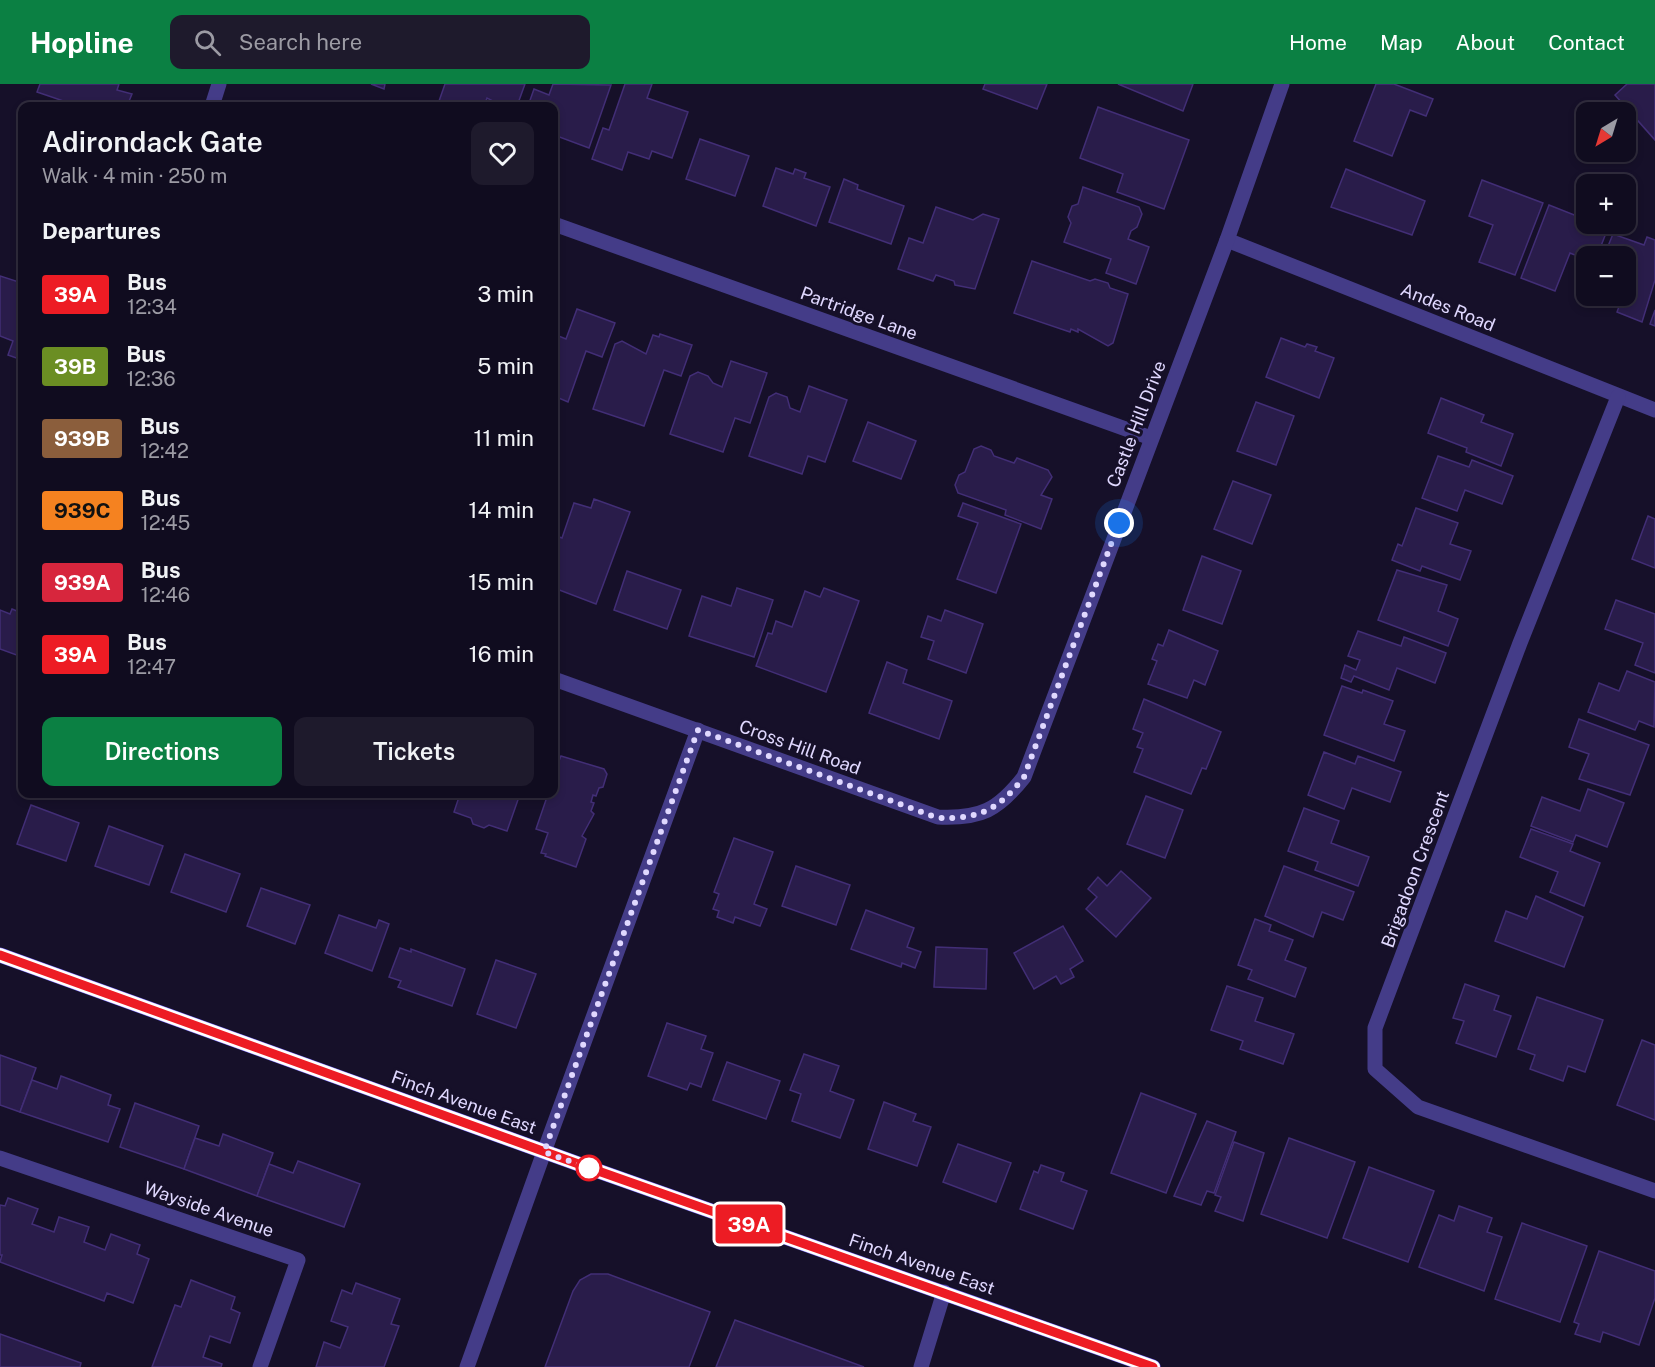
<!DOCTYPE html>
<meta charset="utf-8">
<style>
body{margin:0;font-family:"Public Sans",sans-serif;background:#1e1a2c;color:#f1f3f6;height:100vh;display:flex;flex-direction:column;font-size:22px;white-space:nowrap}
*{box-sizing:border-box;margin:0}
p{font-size:20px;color:#9c9ba4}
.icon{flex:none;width:33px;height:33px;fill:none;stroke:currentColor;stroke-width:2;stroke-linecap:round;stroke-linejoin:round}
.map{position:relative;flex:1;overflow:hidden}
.drawer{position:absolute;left:18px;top:18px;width:540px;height:696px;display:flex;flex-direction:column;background:#100c1f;border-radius:12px;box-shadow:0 3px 9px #0003,0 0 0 2px #302c3d}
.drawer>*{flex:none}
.badge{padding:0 12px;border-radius:4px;font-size:21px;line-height:39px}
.needle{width:39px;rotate:218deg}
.buttons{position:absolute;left:1576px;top:18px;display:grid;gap:12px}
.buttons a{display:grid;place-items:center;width:60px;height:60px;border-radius:12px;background:#100c1f;box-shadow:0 3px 9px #0003,0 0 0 2px #302c3d;font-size:30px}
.you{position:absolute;width:30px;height:30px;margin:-15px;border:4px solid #fff;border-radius:50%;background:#1a73e8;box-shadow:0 0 0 9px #1a73e833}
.map>.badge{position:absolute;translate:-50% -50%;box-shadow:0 0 0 3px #fff}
h2{padding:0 24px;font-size:22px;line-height:54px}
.round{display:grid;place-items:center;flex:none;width:63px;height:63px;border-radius:12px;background:#1e1a2c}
.headline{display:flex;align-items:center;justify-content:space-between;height:102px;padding:0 24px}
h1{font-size:28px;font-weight:600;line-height:45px}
.cta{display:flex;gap:12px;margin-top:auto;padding:12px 24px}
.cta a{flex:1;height:69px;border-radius:12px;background:#0b8043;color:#fff;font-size:24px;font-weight:600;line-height:69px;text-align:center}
.cta a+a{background:#1e1a2c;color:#f1f3f6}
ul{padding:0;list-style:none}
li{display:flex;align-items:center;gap:18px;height:72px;padding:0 24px}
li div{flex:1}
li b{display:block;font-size:22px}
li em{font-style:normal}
li .badge{min-width:66px;font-weight:700;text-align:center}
header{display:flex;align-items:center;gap:36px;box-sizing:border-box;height:84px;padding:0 30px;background:#0b8043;color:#fff}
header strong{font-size:28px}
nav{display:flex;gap:33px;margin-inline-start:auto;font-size:21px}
.search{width:420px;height:54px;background:#1e1a2c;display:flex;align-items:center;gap:15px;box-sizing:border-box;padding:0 21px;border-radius:12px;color:#9c9ba4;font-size:22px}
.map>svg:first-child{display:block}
.building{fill:#291c4a;stroke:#422e76;stroke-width:1.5}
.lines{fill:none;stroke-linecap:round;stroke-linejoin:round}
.service{stroke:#443c88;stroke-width:15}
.minor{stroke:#443c88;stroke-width:15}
.tertiary{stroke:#443c88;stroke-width:15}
.secondary{stroke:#7e70fe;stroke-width:15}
.line-casing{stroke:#fff;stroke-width:14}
.line{stroke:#ed1c24;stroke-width:9}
.walk{stroke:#e0d8ff;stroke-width:6;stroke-dasharray:0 10.8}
.stop-dot{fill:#fff;stroke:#ed1c24;stroke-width:3}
.labels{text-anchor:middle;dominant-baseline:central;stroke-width:6;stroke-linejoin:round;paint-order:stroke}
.street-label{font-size:18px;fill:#e0d8ff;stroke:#161029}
</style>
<header>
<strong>Hopline</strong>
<div class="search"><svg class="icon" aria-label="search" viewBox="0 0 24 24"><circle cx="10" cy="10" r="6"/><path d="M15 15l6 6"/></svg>Search here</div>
<nav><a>Home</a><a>Map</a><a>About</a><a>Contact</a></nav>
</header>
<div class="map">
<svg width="1655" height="1283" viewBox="0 0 1655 1283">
<rect width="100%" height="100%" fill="#161029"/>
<!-- building -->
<g class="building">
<polygon points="40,0 119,0 117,6 132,10 127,22 78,22 37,8"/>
<polygon points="371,0 385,0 384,5"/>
<polygon points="445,0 525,0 517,22 496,22 493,17 487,14 484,22 445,22 438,20"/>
<polygon points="553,0 611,1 589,64 554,51 554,22 528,22 534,5 549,11"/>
<polygon points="625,0 652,0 647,14 688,28 672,74 652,67 649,75 628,68 622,86 592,75 603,44 609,46"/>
<polygon points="985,0 1047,0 1037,25 983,5"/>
<polygon points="1118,0 1193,0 1183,27"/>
<polygon points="1376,0 1394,0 1433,15 1426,32 1410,26 1392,72 1354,57"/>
<polygon points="1627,0 1655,0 1655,56 1615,11"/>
<polygon points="1098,23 1189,56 1164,125 1117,108 1123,90 1080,74"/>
<polygon points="700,55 749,72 735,112 686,95"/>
<polygon points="776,84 793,90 795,85 806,89 804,94 830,103 816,142 763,122"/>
<polygon points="1346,85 1425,117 1412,151 1331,123"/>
<polygon points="844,95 858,101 857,105 904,122 891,160 829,138"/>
<polygon points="1482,96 1543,119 1515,191 1479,178 1493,141 1469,132"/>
<polygon points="1083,103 1139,123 1142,130 1137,143 1131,147 1128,155 1149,163 1136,200 1106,189 1111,175 1064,158 1071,139 1068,133 1072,122 1078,120"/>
<polygon points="1549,121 1587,136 1587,140 1608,144 1597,172 1587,172 1587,176 1570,169 1555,207 1521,194"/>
<polygon points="936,123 973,136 983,130 999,135 975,205 955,201 954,197 936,191 933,197 898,185 909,154 923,159"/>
<polygon points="1613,150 1644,161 1647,153 1655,156 1655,196 1642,238 1617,228 1623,212 1626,212 1626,172 1604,172"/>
<polygon points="22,162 22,180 17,178"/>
<polygon points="1032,177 1090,197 1095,195 1108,199 1110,204 1128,210 1113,259 1108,262 1078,245 1078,248 1071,245 1070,248 1014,229"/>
<polygon points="0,192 22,199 22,276 8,271 13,257 0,252"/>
<polygon points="577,225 615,239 602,273 586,267 568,318 554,312 554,243 556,251 566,255"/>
<polygon points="1655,226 1655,242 1650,240"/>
<polygon points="660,250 692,261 681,292 664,286 644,342 593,325 615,260 622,257 646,270 653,251 659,253"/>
<polygon points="1281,254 1305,263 1307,260 1317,263 1315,267 1334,274 1319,314 1266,293"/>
<polygon points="731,277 767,289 750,339 735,334 723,368 670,350 690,292 698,288 708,292 713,299 722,303"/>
<polygon points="809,302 847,316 825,378 808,372 802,390 749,372 769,313 776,309 787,313 790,324 800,328"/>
<polygon points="1441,314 1484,331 1481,338 1513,350 1501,382 1466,368 1467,364 1428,349"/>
<polygon points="1256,318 1294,332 1276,381 1237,367"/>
<polygon points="868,338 916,357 901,395 853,377"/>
<polygon points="981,362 991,366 994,372 1014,379 1017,374 1048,386 1052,393 1041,411 1052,415 1041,445 1005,431 1006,426 958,409 955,401 959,391 965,388 974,365"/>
<polygon points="1438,372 1469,383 1472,376 1513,392 1502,420 1465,406 1457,427 1422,414"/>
<polygon points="1233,397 1271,411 1252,460 1214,445"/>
<polygon points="594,415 630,428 596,520 554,504 554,451 562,454 574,419 591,424"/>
<polygon points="963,419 1021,440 996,509 957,495 978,439 958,432"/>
<polygon points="1416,424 1458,439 1450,460 1471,467 1460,496 1422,482 1420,487 1392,476 1398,460 1402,462"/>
<polygon points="1648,432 1655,435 1655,484 1632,475"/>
<polygon points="1202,472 1241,487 1222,540 1183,526"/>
<polygon points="1397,486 1447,501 1438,527 1458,535 1448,562 1378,536"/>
<polygon points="627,487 681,506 667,545 614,526"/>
<polygon points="737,504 773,516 754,573 689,552 702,512 731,522"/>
<polygon points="824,504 859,517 826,608 756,582 768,549 772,550 776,537 792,543 805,507 820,513"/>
<polygon points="1616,516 1655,530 1655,589 1635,581 1643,559 1605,545"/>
<polygon points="12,525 22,529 22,573 0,565 0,526 10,530"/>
<polygon points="945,526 983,540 966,589 928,575 934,557 921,553 928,532 941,537"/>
<polygon points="1169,546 1218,567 1205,601 1194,596 1187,614 1148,600 1157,577 1152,575 1158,560 1163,562"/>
<polygon points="1358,547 1401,562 1404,553 1446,569 1435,599 1397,584 1389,606 1354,592 1351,598 1341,594 1345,581 1356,586 1360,576 1348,572"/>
<polygon points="887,578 907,586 903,599 952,617 939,655 869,629"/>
<polygon points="1627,587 1655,598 1654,643 1639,637 1635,646 1588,628 1599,599 1619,607"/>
<polygon points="1342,602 1362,609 1363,606 1393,617 1384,640 1405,647 1394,677 1324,651"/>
<polygon points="1144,615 1221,648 1206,685 1202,684 1191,710 1134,688 1143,665 1137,663 1143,649 1133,645"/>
<polygon points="1579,635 1649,661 1630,711 1579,695 1589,670 1569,663"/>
<polygon points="1324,668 1355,680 1358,672 1401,688 1390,718 1352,704 1344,725 1308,711"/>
<polygon points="561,672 604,685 607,690 603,703 599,704 596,712 593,711 591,718 594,719 591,727 594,730 582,752 586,755 576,783 545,772 546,770 541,769 548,749 536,745 548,710 554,710 554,689"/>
<polygon points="1588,705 1624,719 1607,763 1576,751 1573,758 1531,742 1542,713 1580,727"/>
<polygon points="460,710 520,710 507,747 489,741 484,744 473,740 471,734 454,728"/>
<polygon points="1146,712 1183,726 1165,774 1127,760"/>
<polygon points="31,721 79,739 66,777 17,760"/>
<polygon points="1304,724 1339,737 1331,759 1369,773 1358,802 1315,786 1318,778 1288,767"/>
<polygon points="109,742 163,762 149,801 95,782"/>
<polygon points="1531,745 1573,760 1570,767 1600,779 1584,822 1550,808 1558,788 1520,773"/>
<polygon points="734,754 773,768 754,820 767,825 760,842 735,833 733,839 717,833 719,827 713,825 719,810 714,808"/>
<polygon points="185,770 240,790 226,828 171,808"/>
<polygon points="796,782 850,801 836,841 782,822"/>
<polygon points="1284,782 1354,808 1343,836 1322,828 1313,853 1265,832"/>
<polygon points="1121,787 1151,814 1116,853 1086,825 1097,813 1088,805 1098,793 1107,802"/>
<polygon points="261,804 310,821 295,860 247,842"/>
<polygon points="1536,812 1583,833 1564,883 1495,857 1506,827 1527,835"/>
<polygon points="866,826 914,844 907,863 921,868 915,884 902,879 901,883 851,865"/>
<polygon points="339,831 376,844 379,836 389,840 372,887 325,869"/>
<polygon points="1255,835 1271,841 1269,847 1293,856 1285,876 1306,884 1295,913 1248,895 1252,886 1238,881"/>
<polygon points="1063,842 1083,877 1070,885 1074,893 1061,900 1056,892 1034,905 1014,869"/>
<polygon points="936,863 987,865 986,905 934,903"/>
<polygon points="400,864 411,868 411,865 465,885 452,922 398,903 401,897 389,893"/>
<polygon points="496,876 536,890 516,944 477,930"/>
<polygon points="1465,900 1499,912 1494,926 1511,932 1496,973 1456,959 1464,937 1453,934"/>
<polygon points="1227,902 1263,914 1255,937 1294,950 1283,980 1240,965 1243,957 1211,946"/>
<polygon points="1537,913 1603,936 1585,988 1568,982 1563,997 1530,985 1535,971 1518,965"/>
<polygon points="667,939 706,952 701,965 713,969 701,1003 690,999 687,1006 648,992"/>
<polygon points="1642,956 1655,961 1655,1036 1617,1021"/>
<polygon points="804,970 839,982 830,1007 854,1016 840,1054 792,1037 801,1010 790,1006"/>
<polygon points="0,971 36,984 20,1028 0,1021"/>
<polygon points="727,978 780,997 766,1035 713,1016"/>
<polygon points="61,992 111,1011 108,1021 120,1025 108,1058 20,1028 32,996 57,1005"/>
<polygon points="1141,1009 1196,1030 1166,1109 1111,1089"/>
<polygon points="884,1018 916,1030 913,1037 931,1043 917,1082 868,1065"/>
<polygon points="135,1019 199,1042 184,1085 120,1063"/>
<polygon points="1207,1037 1236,1048 1214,1109 1207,1107 1201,1121 1174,1112"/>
<polygon points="223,1050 273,1069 257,1112 184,1085 195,1054 219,1062"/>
<polygon points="1289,1054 1355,1078 1327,1154 1261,1130"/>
<polygon points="1234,1058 1264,1069 1243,1137 1215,1127 1221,1113 1215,1111"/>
<polygon points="958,1060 1011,1079 996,1118 943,1098"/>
<polygon points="298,1077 360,1100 344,1143 257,1112 269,1080 293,1089"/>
<polygon points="1041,1081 1064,1089 1061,1097 1087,1107 1073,1145 1020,1125 1034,1087 1038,1089"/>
<polygon points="1369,1083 1434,1107 1408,1178 1343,1154"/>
<polygon points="8,1114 38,1125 32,1140 54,1148 59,1133 89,1143 84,1158 105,1166 111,1150 140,1161 137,1170 149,1175 133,1219 107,1209 104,1217 0,1178 2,1171 0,1171 0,1121 5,1122"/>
<polygon points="1459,1122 1492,1134 1487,1148 1502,1153 1484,1207 1419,1183 1439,1131 1454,1137"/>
<polygon points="1522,1139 1587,1162 1560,1238 1495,1215"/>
<polygon points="1599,1167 1655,1187 1655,1214 1639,1261 1603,1248 1600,1258 1575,1250 1579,1240 1574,1238"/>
<polygon points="591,1190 608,1190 710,1228 689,1283 545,1283 573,1207 580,1196"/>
<polygon points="191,1196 235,1213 231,1225 240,1229 230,1259 210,1252 203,1273 222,1280 221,1283 152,1283 175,1221 181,1223"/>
<polygon points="356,1199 400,1215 391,1240 399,1242 384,1283 316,1283 324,1258 340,1264 348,1243 331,1237 342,1206 352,1210"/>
<polygon points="735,1236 864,1283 716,1283"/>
<polygon points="0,1250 81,1279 80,1283 0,1283"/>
</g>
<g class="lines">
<!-- service -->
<g class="service">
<polyline points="0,1074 298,1176 260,1283"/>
<polyline points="921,1283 944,1208"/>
</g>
<!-- minor -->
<g class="minor">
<polyline points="212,22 219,0"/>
<polyline points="554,140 1151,354"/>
<polyline points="1227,156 1655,326"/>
<polyline points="1618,313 1520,559 1375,944 1375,985 1418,1023 1655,1107"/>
<path d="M 554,595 L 938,733 C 981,735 998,726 1024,693 L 1227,156 L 1282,0"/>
<polyline points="544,1068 698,646"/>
</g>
<!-- tertiary -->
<polyline class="tertiary" points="467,1283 544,1068"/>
<!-- secondary -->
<polyline class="secondary" points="0,871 584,1082 1153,1283"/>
</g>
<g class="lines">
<!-- line casing -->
<g class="line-casing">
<polyline id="line" points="0,871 584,1082 1153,1283"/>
</g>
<!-- line -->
<use href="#line" class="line"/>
<!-- walk -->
<path class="walk" d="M 589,1084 L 544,1068 L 698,646 L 938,734 C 980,735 998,726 1024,693 L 1119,439"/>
</g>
<!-- markers -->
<circle class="stop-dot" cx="589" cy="1084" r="12"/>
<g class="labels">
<!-- street labels -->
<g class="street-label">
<text transform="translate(1448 223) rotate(22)">Andes Road</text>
<text transform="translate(859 229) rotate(20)">Partridge Lane</text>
<text transform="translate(1136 340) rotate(-69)">Castle Hill Drive</text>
<text transform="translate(800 663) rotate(20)">Cross Hill Road</text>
<text transform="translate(1415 785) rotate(-70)">Brigadoon Crescent</text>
<text transform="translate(464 1018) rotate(20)">Finch Avenue East</text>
<text transform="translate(209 1125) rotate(19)">Wayside Avenue</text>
<text transform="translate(922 1180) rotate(19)">Finch Avenue East</text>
</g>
</g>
</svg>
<div class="buttons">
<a><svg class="needle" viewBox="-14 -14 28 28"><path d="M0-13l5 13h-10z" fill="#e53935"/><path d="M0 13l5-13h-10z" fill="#9c9ba4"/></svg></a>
<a>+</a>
<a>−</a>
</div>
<div class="you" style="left:1119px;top:439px"></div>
<b class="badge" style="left:749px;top:1140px;background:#ed1c24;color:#fff">39A</b>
<section class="drawer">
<div class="headline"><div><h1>Adirondack Gate</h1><p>Walk · 4 min · 250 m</p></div><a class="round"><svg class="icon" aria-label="heart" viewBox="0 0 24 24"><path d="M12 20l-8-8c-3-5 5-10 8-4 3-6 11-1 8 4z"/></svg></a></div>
<h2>Departures</h2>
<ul>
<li><span class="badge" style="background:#ed1c24;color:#fff">39A</span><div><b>Bus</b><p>12:34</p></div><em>3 min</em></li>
<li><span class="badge" style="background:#6b8e23;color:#fff">39B</span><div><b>Bus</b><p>12:36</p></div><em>5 min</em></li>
<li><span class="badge" style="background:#8b5e3c;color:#fff">939B</span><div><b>Bus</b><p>12:42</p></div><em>11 min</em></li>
<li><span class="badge" style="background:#f58220;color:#111">939C</span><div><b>Bus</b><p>12:45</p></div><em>14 min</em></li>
<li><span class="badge" style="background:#d7263d;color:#fff">939A</span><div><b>Bus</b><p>12:46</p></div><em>15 min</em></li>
<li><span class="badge" style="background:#ed1c24;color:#fff">39A</span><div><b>Bus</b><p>12:47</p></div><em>16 min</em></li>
</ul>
<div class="cta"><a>Directions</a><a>Tickets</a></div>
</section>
</div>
